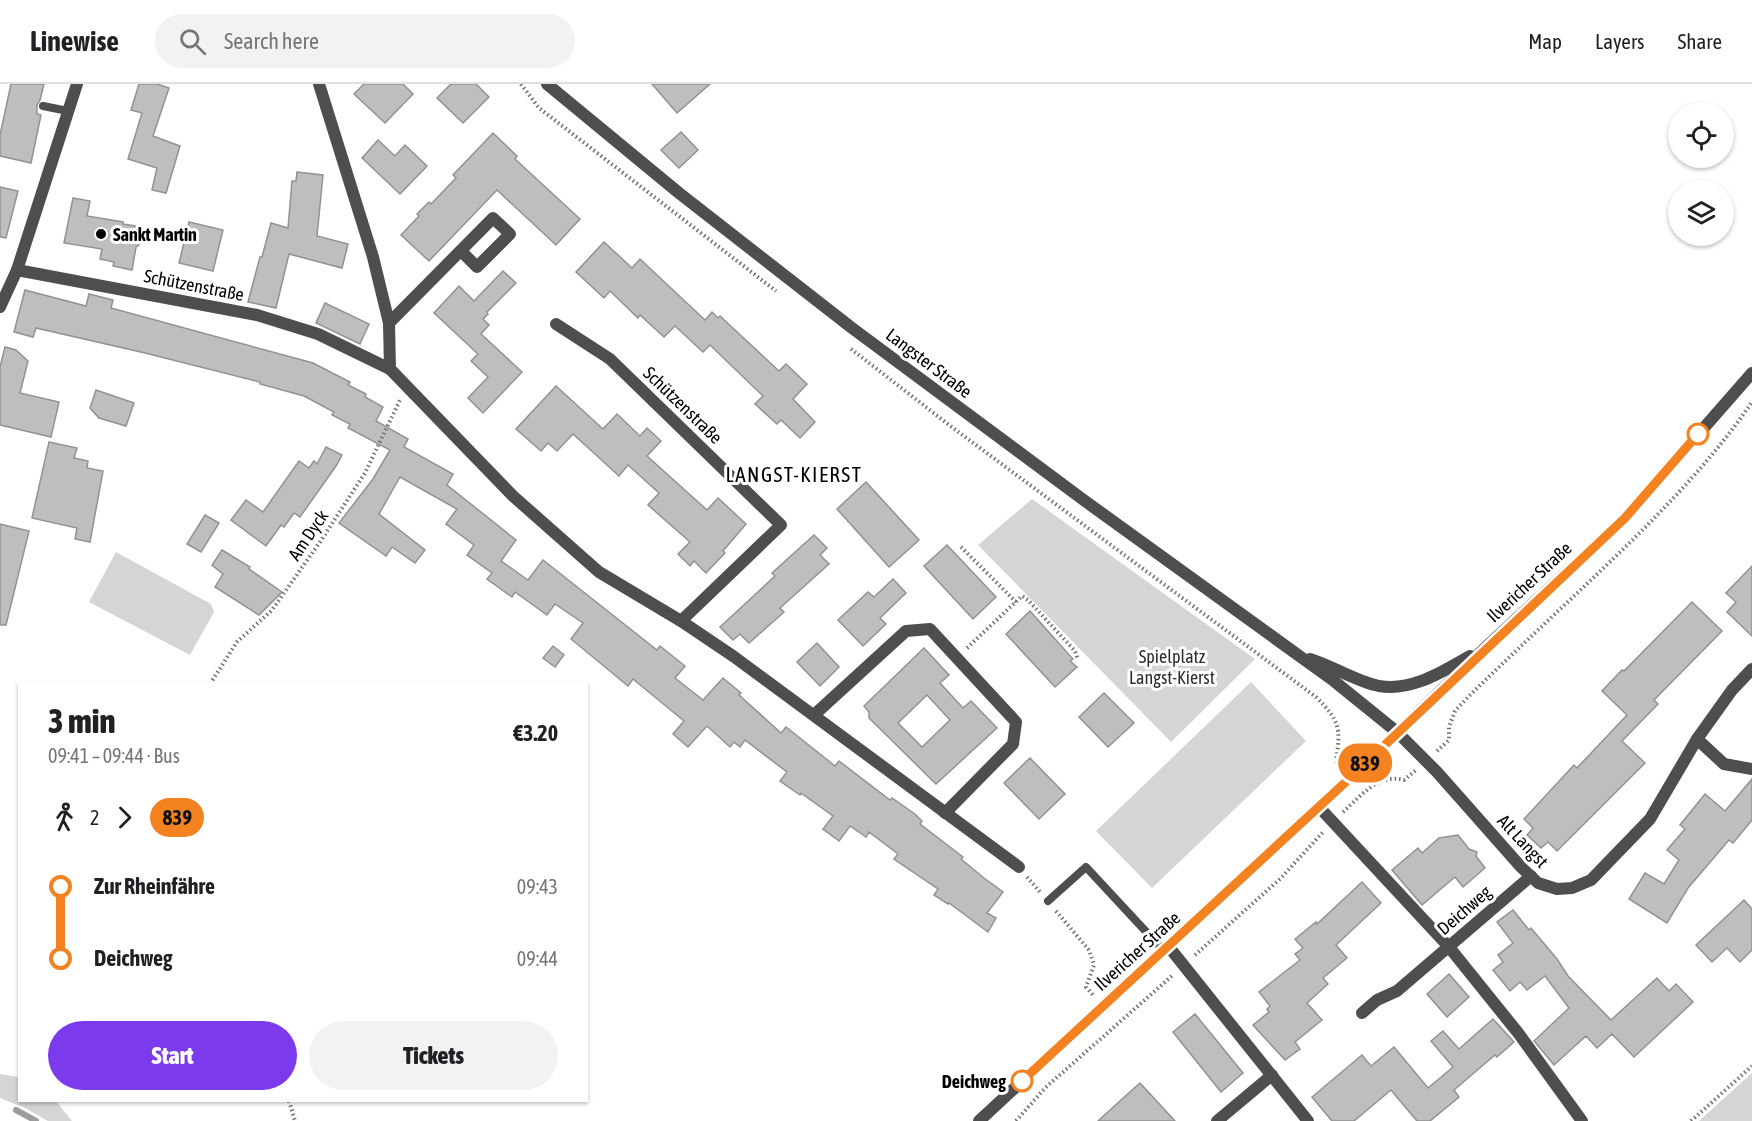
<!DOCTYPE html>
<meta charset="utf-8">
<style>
body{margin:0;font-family:"Asap Condensed",sans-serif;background:#f2f2f2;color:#202124;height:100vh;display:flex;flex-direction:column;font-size:22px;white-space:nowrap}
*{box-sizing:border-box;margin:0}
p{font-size:20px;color:#757577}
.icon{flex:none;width:33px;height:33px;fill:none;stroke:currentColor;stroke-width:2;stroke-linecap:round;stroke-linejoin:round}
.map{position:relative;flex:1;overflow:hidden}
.side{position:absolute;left:18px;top:598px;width:570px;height:420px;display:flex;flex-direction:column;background:#fff;border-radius:0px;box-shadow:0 2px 4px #0004}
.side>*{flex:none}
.badge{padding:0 12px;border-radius:20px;font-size:21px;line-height:39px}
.controls{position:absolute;left:1668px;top:18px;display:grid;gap:12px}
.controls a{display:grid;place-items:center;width:66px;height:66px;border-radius:50%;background:#fff;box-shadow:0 2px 4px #0004;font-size:30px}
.map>.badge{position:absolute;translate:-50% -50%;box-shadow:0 0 0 3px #fff}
.legs{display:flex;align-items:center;gap:9px;height:66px;padding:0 30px;font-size:20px}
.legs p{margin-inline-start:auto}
.overview{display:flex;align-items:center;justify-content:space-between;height:102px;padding:0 30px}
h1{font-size:33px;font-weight:800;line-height:45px}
.primary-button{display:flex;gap:12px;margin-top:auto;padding:12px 30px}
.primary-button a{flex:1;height:69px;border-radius:36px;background:#7c3aed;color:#fff;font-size:24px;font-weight:800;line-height:69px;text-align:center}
.primary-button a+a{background:#f2f2f2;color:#202124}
ul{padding:0 30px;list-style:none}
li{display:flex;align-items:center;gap:21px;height:72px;font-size:22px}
li i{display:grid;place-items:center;width:9px;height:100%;margin:0 8px;background:currentColor}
li i::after{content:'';width:15px;height:15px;margin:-8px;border:4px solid;border-radius:50%;background:#fff}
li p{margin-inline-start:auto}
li:first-child i{background:linear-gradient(#0000 50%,currentColor 0)}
li:last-child i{background:linear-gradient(currentColor 50%,#0000 0)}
header{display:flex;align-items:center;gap:36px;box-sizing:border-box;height:84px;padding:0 30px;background:#fff;border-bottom:2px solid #e0e0e0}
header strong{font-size:28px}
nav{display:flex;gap:33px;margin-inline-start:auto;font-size:21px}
.search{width:420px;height:54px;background:#f2f2f2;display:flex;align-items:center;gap:15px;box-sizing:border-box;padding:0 21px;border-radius:33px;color:#757577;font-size:22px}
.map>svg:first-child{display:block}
.green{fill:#d5d5d5}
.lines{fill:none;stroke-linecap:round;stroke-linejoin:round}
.stream{stroke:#9c9c9c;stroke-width:6}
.building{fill:#bebebe;stroke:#929292;stroke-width:1.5;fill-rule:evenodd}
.path{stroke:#707070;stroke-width:4;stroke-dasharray:1.5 3;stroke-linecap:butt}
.service{stroke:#4e4e4e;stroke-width:8}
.minor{stroke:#4e4e4e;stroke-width:12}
.tertiary{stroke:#4e4e4e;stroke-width:12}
.line-1-casing{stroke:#fff;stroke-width:14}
.line-1{stroke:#f58220;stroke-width:9}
.poi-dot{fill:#000;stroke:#fff;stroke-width:2}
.stop-1-dot{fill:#fff;stroke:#f58220;stroke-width:3}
.labels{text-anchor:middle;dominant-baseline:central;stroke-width:6;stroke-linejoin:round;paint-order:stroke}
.poi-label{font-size:18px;font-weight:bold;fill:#000;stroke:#fff;text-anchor:start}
.street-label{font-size:18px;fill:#000;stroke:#fff}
.park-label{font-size:18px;fill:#2c2c2c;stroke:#fff}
.stop-label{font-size:18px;font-weight:bold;fill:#000;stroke:#fff;text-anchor:end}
.quarter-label{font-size:21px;letter-spacing:1.5px;fill:#000;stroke:#fff}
</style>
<header>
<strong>Linewise</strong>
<div class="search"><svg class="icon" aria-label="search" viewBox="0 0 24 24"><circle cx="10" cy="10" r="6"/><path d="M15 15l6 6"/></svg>Search here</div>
<nav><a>Map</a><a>Layers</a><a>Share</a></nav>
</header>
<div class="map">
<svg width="1752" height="1037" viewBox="0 0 1752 1037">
<rect width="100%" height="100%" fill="#fff"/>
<!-- green -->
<g class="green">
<polygon points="1032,415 1255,575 1171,658 978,461"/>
<polygon points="116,468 211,520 214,528 190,571 89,518"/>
<polygon points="1251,598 1306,657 1152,804 1096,747"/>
<polygon points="1752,989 1752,1037 1699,1037"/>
<polygon points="0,990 19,993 20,1017 56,1017 72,1037 48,1037 25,1024 0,1014"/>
</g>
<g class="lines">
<!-- stream -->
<polyline class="stream" points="16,1026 36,1037"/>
</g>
<!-- building -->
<g class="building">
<polygon points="11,0 44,0 40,16 37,21 37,30 41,31 31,79 0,72 0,51"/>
<polygon points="139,0 157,0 169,4 153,52 180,62 166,109 152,106 157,84 128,75 142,29 131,26"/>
<polygon points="364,0 403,0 413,10 385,39 354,10"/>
<polygon points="451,0 476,0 489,13 463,39 437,14"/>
<polygon points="652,0 710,0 677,29"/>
<polygon points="681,48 698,66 679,84 661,66"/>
<polygon points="493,49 517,72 515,75 580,135 556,161 497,106 429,177 401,151 419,132 417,130 429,118 431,120 456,94 453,91"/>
<polygon points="378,56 395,72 405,61 427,82 400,110 362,74"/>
<polygon points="297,88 323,91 317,152 348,160 342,184 289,170 276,224 248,218 260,173 262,173 271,139 288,144 292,97 296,97"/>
<polygon points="0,103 18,107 6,154 0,153"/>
<polygon points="73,114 90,117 87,132 123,138 123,140 135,142 141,151 139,161 136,163 132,186 113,182 114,178 100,175 102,165 64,159"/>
<polygon points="189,138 223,146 213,187 179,179"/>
<polygon points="604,158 632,184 640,175 705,236 712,228 718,234 720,232 779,287 786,280 807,300 793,315 815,338 800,354 781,336 777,340 755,320 763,312 710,261 703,268 675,242 664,253 640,231 638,234 610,207 604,214 576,188"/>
<polygon points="503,187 516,199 487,228 488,230 483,235 489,241 481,250 522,288 483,329 468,314 488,293 471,277 478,270 434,229 459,202 474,217"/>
<polygon points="25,206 86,222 89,210 113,216 111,224 313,279 350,298 348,301 366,310 365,313 383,323 376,337 408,355 404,363 453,390 447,401 516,456 501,477 528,496 543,476 657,566 660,562 685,582 675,594 703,616 723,594 741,609 739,611 781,649 786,643 835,682 839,677 890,716 892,714 915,730 922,737 920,740 963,773 961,775 984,794 1003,808 987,829 996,834 988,848 949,819 948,820 934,811 938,805 894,775 898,770 869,748 866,753 850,742 839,757 823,745 833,732 801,709 800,711 780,697 787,688 745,656 740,663 734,658 730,663 707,642 688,663 673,650 684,637 633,595 628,602 571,555 583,539 555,520 547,531 515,508 512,513 487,495 492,489 467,471 474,461 446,440 457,425 400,393 379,430 425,466 415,479 392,463 386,472 339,439 373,395 390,366 348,344 350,340 332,331 334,328 304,312 260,300 260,298 145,269 36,244 33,253 14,248"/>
<polygon points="325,219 369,240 360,260 316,239"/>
<polygon points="5,263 16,266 28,277 20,309 59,318 51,353 0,341 0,283"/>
<polygon points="556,302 603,345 617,330 640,352 647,344 661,357 647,372 707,426 718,414 746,440 723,467 725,469 706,489 694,477 690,482 678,470 690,458 648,421 659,409 628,381 619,392 573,350 557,367 548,359 541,367 516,345"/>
<polygon points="96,306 134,319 126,342 99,334 90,324"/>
<polygon points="49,358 77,364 74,374 88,377 87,384 103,387 90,458 75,455 77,444 32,434"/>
<polygon points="326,363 342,371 336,382 300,433 294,429 284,443 281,441 266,462 231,436 246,416 263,428 299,377 309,384 314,377 317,380"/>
<polygon points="866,398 919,456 889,483 837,425"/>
<polygon points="205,431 219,439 201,468 187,460"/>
<polygon points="0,440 29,447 6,541 0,541"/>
<polygon points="814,451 827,464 820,471 829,480 780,524 784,528 749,559 740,550 733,556 720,543 775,492 772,489"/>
<polygon points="947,461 996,513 973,535 924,482"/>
<polygon points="222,466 250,483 249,485 282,508 259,531 215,503 223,490 212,481"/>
<polygon points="1752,482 1752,552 1727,528 1736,518 1726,509"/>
<polygon points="893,495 906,509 880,534 886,540 863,562 838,536 868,508 874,513"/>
<polygon points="1692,518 1722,547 1654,616 1658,620 1622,657 1645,679 1557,767 1548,758 1541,764 1527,751 1533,744 1524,735 1574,681 1577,684 1627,631 1602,607 1622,586 1624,587"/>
<polygon points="1030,527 1073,575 1070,577 1077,583 1055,603 1006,550"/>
<polygon points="817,559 839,583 820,602 797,578"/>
<polygon points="553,562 564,571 555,583 543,574"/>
<path d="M 924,564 L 949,591 L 940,599 L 963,624 L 971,617 L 997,644 L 936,700 L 869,634 L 869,628 L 864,622 ZM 927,611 L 950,636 L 922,663 L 898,639 Z"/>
<polygon points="1104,609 1134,639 1108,663 1079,633"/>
<polygon points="1030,674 1065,710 1039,735 1004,699"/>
<polygon points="1752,695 1752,736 1733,759 1729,756 1688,804 1667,839 1629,815 1645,789 1664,800 1679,776 1667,766 1685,745 1680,741 1705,710 1725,727"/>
<polygon points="1458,751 1469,765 1477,768 1476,772 1485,784 1463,803 1455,793 1422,821 1392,786 1418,764 1422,769 1439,754"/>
<polygon points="1362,798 1381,819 1336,861 1347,874 1323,894 1328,900 1307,919 1322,936 1295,958 1300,965 1285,976 1253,941 1269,928 1267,925 1270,922 1259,908 1300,876 1295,870 1303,864 1295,855 1316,838 1317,840"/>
<polygon points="1744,816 1752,825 1752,866 1740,878 1727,864 1712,878 1696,861"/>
<polygon points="1513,826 1529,846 1531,844 1557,875 1568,892 1611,936 1657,894 1669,907 1676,900 1693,918 1634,973 1612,950 1597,964 1586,952 1554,981 1534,957 1569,924 1545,892 1527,906 1520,898 1510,907 1493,886 1503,878 1498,871 1513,859 1497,838"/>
<polygon points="1449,890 1469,913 1447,933 1427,910"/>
<polygon points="1195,930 1243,989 1221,1008 1173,948"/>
<polygon points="1493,935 1514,958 1497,973 1495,971 1454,1006 1459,1013 1430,1037 1417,1037 1391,1006 1354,1037 1332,1037 1312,1013 1362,971 1371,982 1394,963 1428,1004 1453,983 1431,957 1443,947 1459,965"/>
<polygon points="1140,999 1175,1037 1098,1037 1121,1016"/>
</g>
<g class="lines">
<!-- path -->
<g class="path">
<polyline points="521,0 539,24 776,207"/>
<path d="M 851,265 L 953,344 L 1316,613 C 1340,637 1341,644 1336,677 L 1341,683"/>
<polyline points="961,463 1016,518"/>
<polyline points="967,564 1022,512 1028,516 1075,567 1078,576"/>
<polyline points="210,600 237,558 272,526 320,458 365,389 400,316"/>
<path d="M 1437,667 L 1449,656 L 1449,643 L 1455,627 C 1474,606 1496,586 1517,566 C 1596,490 1690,409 1752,318"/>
<path d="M 1343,728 C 1361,712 1378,689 1404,696 L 1416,686"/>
<polyline points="1027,793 1040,808"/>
<polyline points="1056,827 1089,866 1094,881 1086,903 1093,911"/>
<polyline points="1195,871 1281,794 1323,748"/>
<polyline points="289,1017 295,1037"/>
<polyline points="1016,1037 1045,1004 1173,891"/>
<polyline points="1691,1037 1752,982"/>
</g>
<!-- service -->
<g class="service">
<polyline points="43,22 68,27"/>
<polyline points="1048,817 1086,783 1164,867"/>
</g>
<!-- minor -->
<g class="minor">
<polyline points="319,0 373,173 389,239 390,285"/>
<polyline points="17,186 257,231 318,250 390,285 513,412 599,488 681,537 733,572 1019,783"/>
<polyline points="0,223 17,186 77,0"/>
<polyline points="389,239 493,134 510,150 477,183 461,167"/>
<polyline points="556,240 610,275 781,441 681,537"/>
<polyline points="814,631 906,547 930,545 1016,638 1013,660 945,729"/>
<polyline points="1397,648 1437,688 1521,783 1538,799 1557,805 1572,804 1591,796 1650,735 1697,655 1732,606 1752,585"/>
<polyline points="1697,655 1724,680 1752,685"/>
<polyline points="1319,723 1449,863 1519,950 1582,1037"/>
<polyline points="1169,863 1308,1037"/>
<polyline points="1362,929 1377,916 1397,907 1531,792"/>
<polyline points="1217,1037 1272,991"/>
</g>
<!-- tertiary -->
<g class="tertiary">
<polyline points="547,0 679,109 852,244 1085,417 1334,597 1397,648"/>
<path d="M 1310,575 C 1333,582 1355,597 1379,602 C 1412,608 1443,587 1470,572"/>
<polyline points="979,1037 1350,694 1486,563 1625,434 1752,289"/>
</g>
</g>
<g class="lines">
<!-- line-1 casing -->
<g class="line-1-casing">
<polyline id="line-1" points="1022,997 1350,694 1625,434 1698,350"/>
</g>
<!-- line-1 -->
<use href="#line-1" class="line-1"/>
</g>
<!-- markers -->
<circle class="poi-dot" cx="101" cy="150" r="6"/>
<g class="stop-1-dot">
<circle cx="1698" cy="350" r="10"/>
<circle cx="1022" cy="997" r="10"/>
</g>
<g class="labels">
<!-- poi labels -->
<g class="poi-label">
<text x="113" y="150">Sankt Martin</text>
</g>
<!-- street labels -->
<g class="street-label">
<text transform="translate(194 201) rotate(11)">Schützenstraße</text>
<text transform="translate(929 279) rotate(37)">Langster Straße</text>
<text transform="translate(683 321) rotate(44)">Schützenstraße</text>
<text transform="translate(308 451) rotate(-56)">Am Dyck</text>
<text transform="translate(1529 498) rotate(-43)">Ilvericher Straße</text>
<text transform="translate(1523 757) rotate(47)">Alt Langst</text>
<text transform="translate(1464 826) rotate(-41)">Deichweg</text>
<text transform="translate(1137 867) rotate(-42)">Ilvericher Straße</text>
</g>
<!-- park labels -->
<g class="park-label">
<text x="1172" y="572">Spielplatz<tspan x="1172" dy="21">Langst-Kierst</tspan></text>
</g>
<!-- stop labels -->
<g class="stop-label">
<text x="1006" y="997">Deichweg</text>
</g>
<!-- quarter labels -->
<g class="quarter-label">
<text x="794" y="390">LANGST-KIERST</text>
</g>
</g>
</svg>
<div class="controls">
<a><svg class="icon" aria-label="locate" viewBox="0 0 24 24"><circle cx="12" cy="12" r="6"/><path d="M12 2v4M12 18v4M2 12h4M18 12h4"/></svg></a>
<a><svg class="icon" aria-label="layers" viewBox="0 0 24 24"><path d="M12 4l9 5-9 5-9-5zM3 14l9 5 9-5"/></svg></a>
</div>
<b class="badge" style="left:1365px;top:679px;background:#f58220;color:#111">839</b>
<section class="side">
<div class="overview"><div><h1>3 min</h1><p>09:41 – 09:44 · Bus</p></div><b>€3.20</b></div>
<div class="legs"><svg class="icon" aria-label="walk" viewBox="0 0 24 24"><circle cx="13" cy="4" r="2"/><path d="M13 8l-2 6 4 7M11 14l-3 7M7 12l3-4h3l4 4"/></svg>2<svg class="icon" aria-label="forward" viewBox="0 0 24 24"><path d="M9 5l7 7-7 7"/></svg><b class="badge" style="background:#f58220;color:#111">839</b></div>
<ul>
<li><i style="color:#f58220"></i><b>Zur Rheinfähre</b><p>09:43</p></li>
<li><i style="color:#f58220"></i><b>Deichweg</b><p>09:44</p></li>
</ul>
<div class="primary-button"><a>Start</a><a>Tickets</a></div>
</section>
</div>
